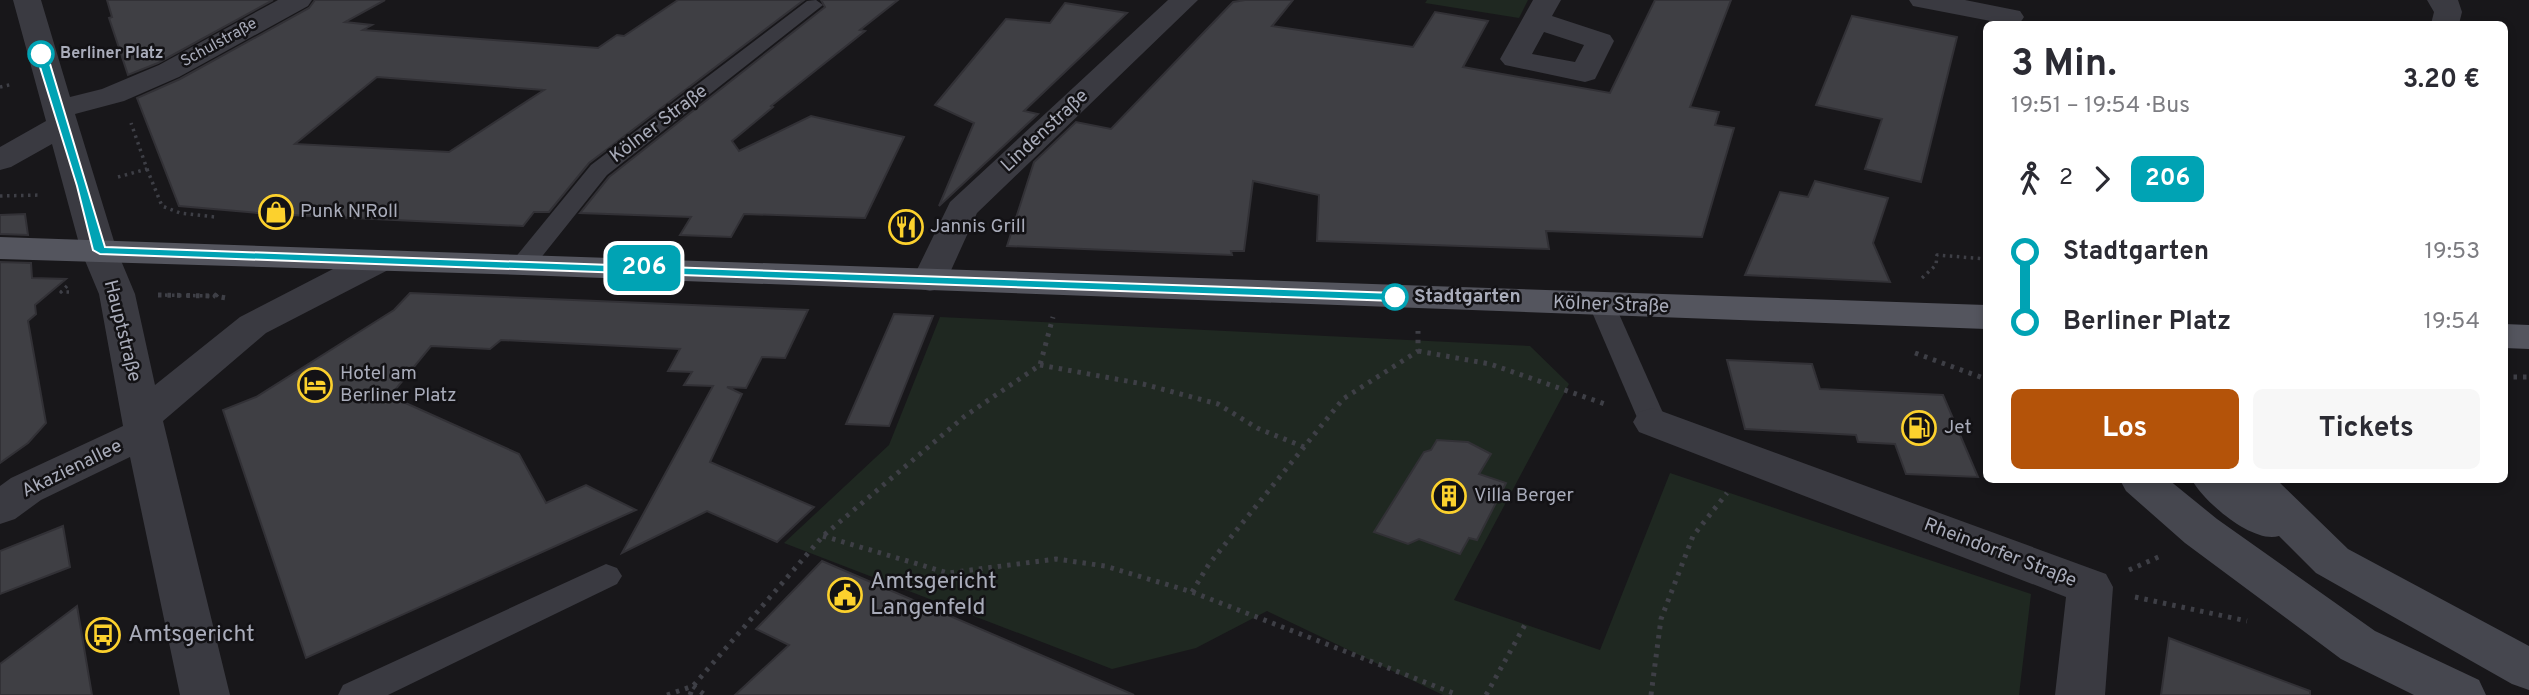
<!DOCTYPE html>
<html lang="de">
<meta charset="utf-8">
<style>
body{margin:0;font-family:Overpass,sans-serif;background:#f7f7f7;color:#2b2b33;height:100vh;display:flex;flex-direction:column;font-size:26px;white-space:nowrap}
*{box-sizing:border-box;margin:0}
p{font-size:23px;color:#7c7c81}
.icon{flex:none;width:38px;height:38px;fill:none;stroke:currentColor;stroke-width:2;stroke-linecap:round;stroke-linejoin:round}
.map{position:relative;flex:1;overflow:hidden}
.details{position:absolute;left:1983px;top:21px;width:525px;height:462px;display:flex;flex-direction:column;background:#fff;border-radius:10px;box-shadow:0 4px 10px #0003}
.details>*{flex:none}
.badge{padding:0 14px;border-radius:10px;font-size:24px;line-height:46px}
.map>.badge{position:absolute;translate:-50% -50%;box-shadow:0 0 0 4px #fff}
.legs{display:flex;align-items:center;gap:10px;height:77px;padding:0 28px;font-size:23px}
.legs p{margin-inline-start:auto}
.summary{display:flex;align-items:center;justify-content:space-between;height:119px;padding:0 28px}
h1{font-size:38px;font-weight:700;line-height:52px}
.button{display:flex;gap:14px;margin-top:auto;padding:14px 28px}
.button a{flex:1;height:80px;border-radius:10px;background:#b45309;color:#fff;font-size:28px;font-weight:700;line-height:80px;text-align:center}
.button a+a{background:#f7f7f7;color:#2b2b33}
ul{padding:0 28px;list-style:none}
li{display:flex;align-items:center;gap:24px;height:70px;font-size:26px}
li i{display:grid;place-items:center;width:10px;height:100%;margin:0 9px;background:currentColor}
li i::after{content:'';width:18px;height:18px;margin:-9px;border:5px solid;border-radius:50%;background:#fff}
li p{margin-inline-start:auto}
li:first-child i{background:linear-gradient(#0000 50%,currentColor 0)}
li:last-child i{background:linear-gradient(currentColor 50%,#0000 0)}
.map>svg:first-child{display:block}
.green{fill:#1f2821}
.building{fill:#3f3f44;stroke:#323136;stroke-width:2;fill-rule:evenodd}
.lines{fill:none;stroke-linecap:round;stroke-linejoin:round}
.path-far1{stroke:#3e3f46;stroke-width:3.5;stroke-dasharray:2.5 4.5;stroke-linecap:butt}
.path{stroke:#3e3f46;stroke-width:5;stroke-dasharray:3.5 6;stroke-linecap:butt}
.service{fill:#3a3a41;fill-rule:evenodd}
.minor{fill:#3a3a41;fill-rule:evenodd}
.secondary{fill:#46474f;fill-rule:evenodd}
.primary{fill:#54555e;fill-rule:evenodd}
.line-1{fill:#00a3b4;stroke:#fff;stroke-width:2}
.stop-1-dot{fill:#fff;stroke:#00a3b4;stroke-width:3.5}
.labels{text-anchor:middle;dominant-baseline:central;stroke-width:5;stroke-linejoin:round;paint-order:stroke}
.far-street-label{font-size:16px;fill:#a9acba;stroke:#131215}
.far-stop-label{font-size:16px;font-weight:bold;fill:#a9acba;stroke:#131215;text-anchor:start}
.street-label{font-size:19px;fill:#a9acba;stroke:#131215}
.poi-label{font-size:19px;fill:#a9acba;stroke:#131215;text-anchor:start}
.stop-label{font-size:19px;font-weight:bold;fill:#a9acba;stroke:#131215;text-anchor:start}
.near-poi-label{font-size:23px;fill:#a9acba;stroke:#131215;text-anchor:start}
</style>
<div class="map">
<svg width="2529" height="695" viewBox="0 0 2529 695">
<rect width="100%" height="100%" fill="#18171a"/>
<!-- green -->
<g class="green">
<polygon points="1427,0 1528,0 1519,18 1425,3"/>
<polygon points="940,317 1530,346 1569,384 1454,600 1600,650 1670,473 2031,594 2019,695 1443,695 1267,611 1196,648 1112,669 784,543 889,445"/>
</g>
<!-- building -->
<g class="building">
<polygon points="107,0 273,0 158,63 128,75 109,18 112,17"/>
<path d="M 315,0 L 385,0 L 345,22 L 372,25 L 363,30 L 598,48 L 617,35 L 624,36 L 678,0 L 804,0 L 589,163 L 549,212 L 534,212 L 523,226 L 269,214 L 179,206 L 137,98 L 180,79 L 309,8 ZM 377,77 L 429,81 L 544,90 L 449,152 L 295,144 Z"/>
<polygon points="821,0 898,0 860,30 865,31 771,106 773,107 732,141 739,151 811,116 904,137 865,218 744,214 731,237 680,235 691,217 580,213 609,177 825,7"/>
<polygon points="1245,0 1293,0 1272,26 1413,47 1435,12 1488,21 1463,67 1610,93 1655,0 1731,0 1690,107 1719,112 1715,125 1734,128 1702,237 1546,231 1549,249 1317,241 1319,195 1253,181 1244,251 1231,251 1232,255 1007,246 1034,162 1076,122 1111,129 1233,2"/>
<polygon points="1065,3 1127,13 1024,111 1038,114 939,206 974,123 935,105 1006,19 1050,23"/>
<polygon points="1852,16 1957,37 1921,182 1865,169 1882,119 1816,105"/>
<polygon points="1815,181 1888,198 1873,243 1890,282 1745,275 1780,192 1808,197"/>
<polygon points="25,214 28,235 0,234 0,215"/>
<polygon points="0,262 31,263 32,278 66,279 35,305 36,314 28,321 46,423 28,443 0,463"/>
<polygon points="410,293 808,310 785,358 762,357 746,388 727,387 742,394 710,462 814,507 777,542 707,511 622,553 713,386 684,385 692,372 668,371 680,349 501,340 490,349 431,346 390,396 519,454 546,503 586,485 636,510 306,658 223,410 256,397 394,310"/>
<polygon points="894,314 933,316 889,426 846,424"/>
<polygon points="1727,360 1812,364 1820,389 1943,395 1978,477 1906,474 1895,444 1858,442 1856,435 1745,429"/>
<polygon points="1437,440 1468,442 1491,454 1479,474 1506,483 1477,540 1469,538 1460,554 1419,539 1408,544 1374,532 1424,452 1431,450"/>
<polygon points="63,526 70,567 0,594 0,551"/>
<polygon points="822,561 1134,695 735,695 789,645 756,629"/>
<polygon points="77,606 92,695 0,695 0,664"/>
<polygon points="2169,638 2310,691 2310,695 2161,695"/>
</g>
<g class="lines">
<!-- path-far1 -->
<g class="path-far1">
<polyline points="0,87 13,84"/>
<polyline points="147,169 162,206 180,213 215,217"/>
<polyline points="118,177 147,169 131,123"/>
<polyline points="0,196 41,195"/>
<polyline points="1922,278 1936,265 1937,255 1986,259"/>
<polyline points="67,286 61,292 72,292"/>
<polyline points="158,295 215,296"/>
<polyline points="216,296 221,291"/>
</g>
<!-- path -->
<g class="path">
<polyline points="217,294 215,296 226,298"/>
<polyline points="158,295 215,296"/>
<polyline points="1418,351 1490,364 1605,404"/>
<polyline points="1915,353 1986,379"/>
<polyline points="1040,365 1143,384 1218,404 1257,428 1304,447"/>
<polyline points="2504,377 2529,377"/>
<polyline points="823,536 948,573 1056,559 1105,566 1192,592 1458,695"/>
<polyline points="2129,570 2163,555"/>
<polyline points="1192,592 1209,564 1343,399 1418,351 1418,331"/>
<polyline points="2135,597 2247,621"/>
<polyline points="667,695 693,686 823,536 965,416 1040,365 1053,317"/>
<polyline points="690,695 693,686 705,695"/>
<polyline points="1486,695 1526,623"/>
<polyline points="1651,695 1661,619 1693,536 1727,493"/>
</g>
<!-- service -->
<g class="service">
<polygon points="807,1 816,0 823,5 607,175 532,269 523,271 514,269 511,264 514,259 591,165"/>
<polygon points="1602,297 1611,299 1615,305 1667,422 1663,429 1653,432 1643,429 1639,422 1589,305 1593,299"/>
<polygon points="606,564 617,568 622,576 617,584 388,695 338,695 343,685"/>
</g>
<!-- minor -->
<g class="minor">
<polygon points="13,0 41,0 70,97 102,89 159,65 278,0 312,0 308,6 179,77 124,101 75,114 117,251 135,294 155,385 240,317 364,253 377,250 390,253 395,261 390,269 266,333 163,421 230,695 180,695 130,457 41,500 15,519 0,524 0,486 11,478 123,426 99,294 81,251 52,144 11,167 0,170 0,147 46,121"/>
<polygon points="1168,0 1198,0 977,213 943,288 930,291 917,288 912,280 950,202"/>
<path d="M 1533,0 L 1561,0 L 1552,16 L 1610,35 L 1614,41 L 1595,79 L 1585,82 L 1505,65 L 1500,59 ZM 1544,32 L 1584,45 L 1575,62 L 1532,54 Z"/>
<polygon points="1909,0 1965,0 2020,11 2024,17 2020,23 2006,24 1913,6"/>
<polygon points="2427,0 2458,0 2462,12 2459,24 2431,24 2434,12"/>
<polygon points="1653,408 2106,574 2113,587 2105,695 2055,695 2066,597 1639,432 1633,422 1639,412"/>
</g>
<!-- secondary -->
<g class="secondary">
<polygon points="2120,480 2169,480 2217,519 2375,631 2479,680 2486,695 2414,695 2341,659 2185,543 2126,491"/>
<path d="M 2192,480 L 2277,480 L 2348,549 L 2529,646 L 2529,690 L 2512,684 L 2316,573 L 2279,536 C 2253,544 2204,502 2192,480 Z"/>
</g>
<!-- primary -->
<g class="primary">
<polygon points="0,237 1986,305 1986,329 523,275 0,259"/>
<polygon points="2504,324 2529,325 2529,349 2504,348"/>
</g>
</g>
<!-- line-1 -->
<polygon class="line-1" points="41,50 47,54 105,247 1395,293 1401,297 1395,301 100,254 93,250 77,186 36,54"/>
<!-- icons -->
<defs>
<g id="shop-ring" transform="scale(1.75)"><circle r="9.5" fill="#131215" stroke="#fcd12d" stroke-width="1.5"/><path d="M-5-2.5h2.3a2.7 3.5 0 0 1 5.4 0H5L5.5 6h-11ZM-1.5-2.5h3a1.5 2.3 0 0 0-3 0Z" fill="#fcd12d"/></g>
<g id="restaurant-ring" transform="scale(1.75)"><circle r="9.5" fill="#131215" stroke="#fcd12d" stroke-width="1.5"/><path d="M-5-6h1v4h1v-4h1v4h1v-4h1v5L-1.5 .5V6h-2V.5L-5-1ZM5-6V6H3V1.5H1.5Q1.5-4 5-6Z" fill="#fcd12d"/></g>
<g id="hotel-ring" transform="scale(1.75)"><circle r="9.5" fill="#131215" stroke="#fcd12d" stroke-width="1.5"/><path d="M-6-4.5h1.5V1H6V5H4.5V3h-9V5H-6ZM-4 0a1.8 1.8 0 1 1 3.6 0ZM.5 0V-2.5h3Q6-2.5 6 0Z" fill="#fcd12d"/></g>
<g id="fuel-ring" transform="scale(1.75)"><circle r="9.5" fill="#131215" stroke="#fcd12d" stroke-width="1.5"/><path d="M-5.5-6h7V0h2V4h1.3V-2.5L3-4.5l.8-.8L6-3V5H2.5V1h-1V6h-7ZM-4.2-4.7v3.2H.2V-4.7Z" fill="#fcd12d"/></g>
<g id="building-ring" transform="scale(1.75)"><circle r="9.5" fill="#131215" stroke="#fcd12d" stroke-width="1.5"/><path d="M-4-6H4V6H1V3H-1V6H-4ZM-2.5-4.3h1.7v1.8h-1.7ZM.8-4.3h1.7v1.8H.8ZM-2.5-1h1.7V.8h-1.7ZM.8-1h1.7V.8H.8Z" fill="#fcd12d"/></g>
<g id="civic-ring" transform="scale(1.75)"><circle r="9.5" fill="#131215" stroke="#fcd12d" stroke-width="1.5"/><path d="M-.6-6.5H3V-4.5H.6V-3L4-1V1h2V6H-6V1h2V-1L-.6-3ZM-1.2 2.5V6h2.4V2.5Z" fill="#fcd12d"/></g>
<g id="bus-ring" transform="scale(1.75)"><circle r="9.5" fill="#131215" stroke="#fcd12d" stroke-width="1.5"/><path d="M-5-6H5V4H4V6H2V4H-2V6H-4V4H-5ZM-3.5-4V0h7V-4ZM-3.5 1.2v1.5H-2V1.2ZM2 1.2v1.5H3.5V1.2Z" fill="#fcd12d"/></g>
</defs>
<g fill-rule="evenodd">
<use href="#shop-ring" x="276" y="212"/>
<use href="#restaurant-ring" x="906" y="227"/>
<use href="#hotel-ring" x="315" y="385"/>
<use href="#fuel-ring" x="1919" y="428"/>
<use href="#building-ring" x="1449" y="496"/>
<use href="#civic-ring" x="845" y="595"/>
<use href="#bus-ring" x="103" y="635"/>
</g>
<!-- markers -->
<g class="stop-1-dot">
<circle cx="41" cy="54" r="12"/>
<circle cx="1395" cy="297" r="12"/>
</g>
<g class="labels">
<!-- far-street labels -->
<g class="far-street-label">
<text transform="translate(219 43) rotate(-29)">Schulstraße</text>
</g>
<!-- far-stop labels -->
<g class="far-stop-label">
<text x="60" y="54">Berliner Platz</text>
</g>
<!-- street labels -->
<g class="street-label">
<text transform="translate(659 124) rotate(-37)">Kölner Straße</text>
<text transform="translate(1045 131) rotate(-43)">Lindenstraße</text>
<text transform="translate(1611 305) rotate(2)">Kölner Straße</text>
<text transform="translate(122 331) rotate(76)">Hauptstraße</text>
<text transform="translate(72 469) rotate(-26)">Akazienallee</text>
<text transform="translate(2000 553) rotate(21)">Rheindorfer Straße</text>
</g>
<!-- poi labels -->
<g class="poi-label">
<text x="300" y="212">Punk N'Roll</text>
<text x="930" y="227">Jannis Grill</text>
<text x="340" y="374">Hotel am<tspan x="340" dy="22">Berliner Platz</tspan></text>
<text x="1944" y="428">Jet</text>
<text x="1474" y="496">Villa Berger</text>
</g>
<!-- stop labels -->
<g class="stop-label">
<text x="1414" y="297">Stadtgarten</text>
</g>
<!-- near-poi labels -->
<g class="near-poi-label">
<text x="870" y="582">Amtsgericht<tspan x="870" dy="26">Langenfeld</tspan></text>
<text x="128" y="635">Amtsgericht</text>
</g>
</g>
</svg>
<b class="badge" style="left:644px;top:268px;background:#00a3b4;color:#fff">206</b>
<section class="details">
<div class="summary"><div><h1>3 Min.</h1><p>19:51 – 19:54 · Bus</p></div><b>3.20 €</b></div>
<div class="legs"><svg class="icon" aria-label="walk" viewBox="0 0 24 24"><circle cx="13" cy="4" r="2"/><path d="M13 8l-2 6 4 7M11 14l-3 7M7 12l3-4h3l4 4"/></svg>2<svg class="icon" aria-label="forward" viewBox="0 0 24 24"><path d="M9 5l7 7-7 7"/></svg><b class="badge" style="background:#00a3b4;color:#fff">206</b></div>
<ul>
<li><i style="color:#00a3b4"></i><b>Stadtgarten</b><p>19:53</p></li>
<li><i style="color:#00a3b4"></i><b>Berliner Platz</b><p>19:54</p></li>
</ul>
<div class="button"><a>Los</a><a>Tickets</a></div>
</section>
</div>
